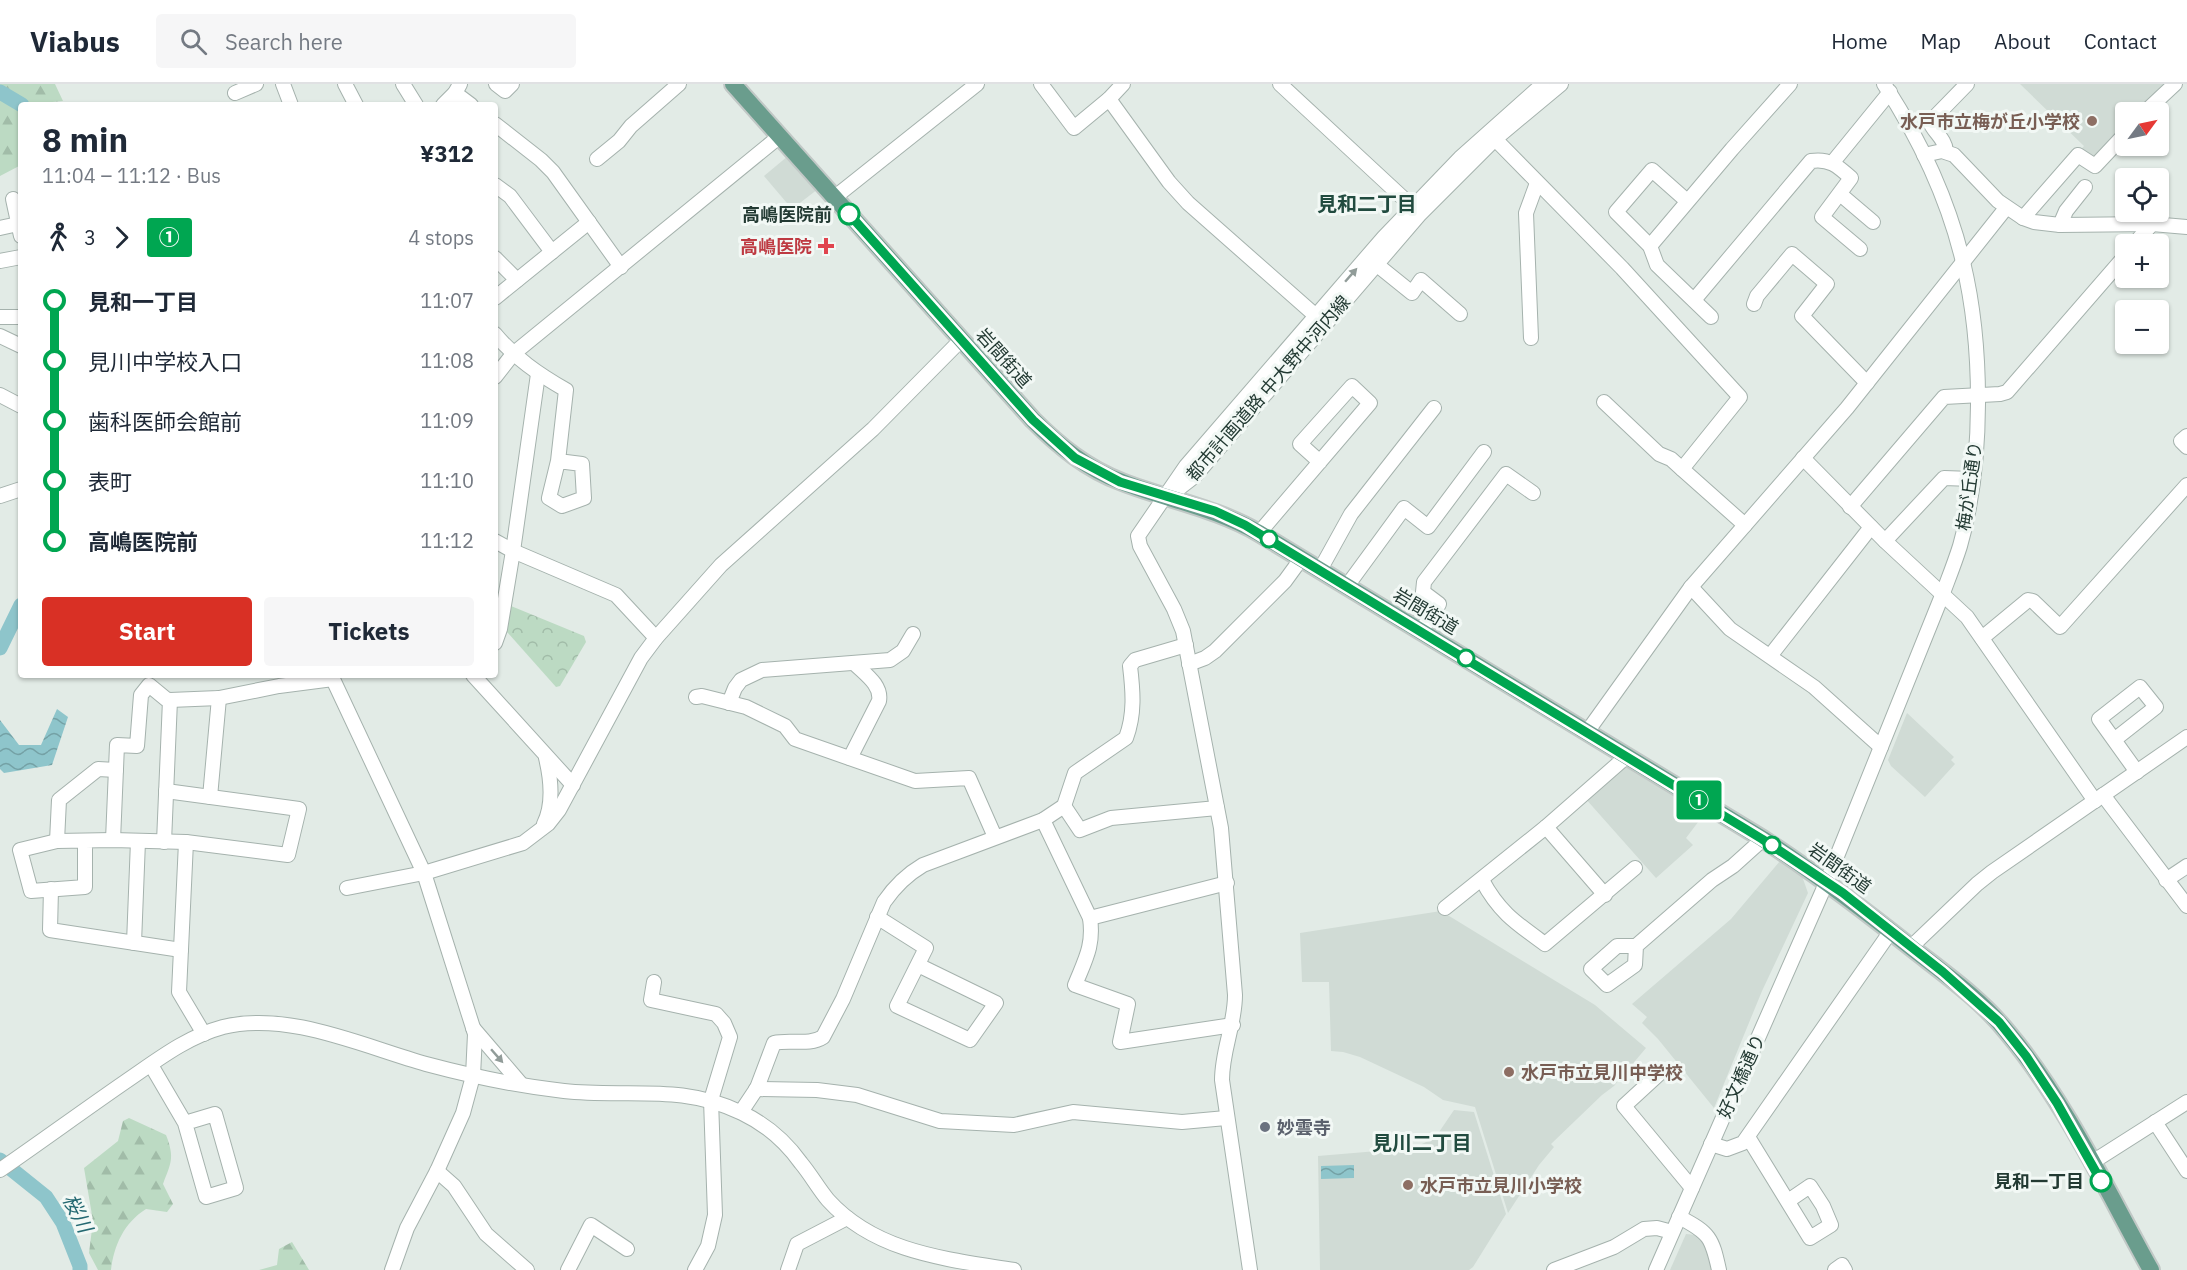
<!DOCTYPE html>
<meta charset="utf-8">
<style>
body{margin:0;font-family:"IBM Plex Sans","Noto Sans JP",sans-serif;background:#f6f6f7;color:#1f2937;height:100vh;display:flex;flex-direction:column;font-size:22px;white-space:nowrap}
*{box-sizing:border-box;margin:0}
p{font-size:20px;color:#747a83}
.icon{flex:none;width:33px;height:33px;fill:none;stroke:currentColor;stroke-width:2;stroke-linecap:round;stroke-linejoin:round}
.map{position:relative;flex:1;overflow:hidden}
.sheet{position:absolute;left:18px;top:18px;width:480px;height:576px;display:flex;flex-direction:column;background:#fff;border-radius:6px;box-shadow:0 2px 4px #0004}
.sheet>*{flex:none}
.badge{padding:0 12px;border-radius:4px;font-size:21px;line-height:39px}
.needle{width:39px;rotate:57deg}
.fabs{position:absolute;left:2115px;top:18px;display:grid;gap:12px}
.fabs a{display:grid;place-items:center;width:54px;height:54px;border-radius:6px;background:#fff;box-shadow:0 2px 4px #0004;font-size:30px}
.map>.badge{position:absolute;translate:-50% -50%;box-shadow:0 0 0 3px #fff}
.legs{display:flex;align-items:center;gap:9px;height:66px;padding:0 24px;font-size:20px}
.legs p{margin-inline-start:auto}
.overview{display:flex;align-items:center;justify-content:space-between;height:102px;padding:0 24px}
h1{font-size:33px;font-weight:700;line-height:45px}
.action{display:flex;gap:12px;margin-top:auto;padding:12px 24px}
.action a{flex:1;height:69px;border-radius:6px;background:#d93025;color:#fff;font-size:24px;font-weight:700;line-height:69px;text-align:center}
.action a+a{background:#f6f6f7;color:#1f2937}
ul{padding:0 24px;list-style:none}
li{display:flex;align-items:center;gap:21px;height:60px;font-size:22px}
li i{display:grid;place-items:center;width:9px;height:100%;margin:0 8px;background:currentColor}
li i::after{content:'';width:15px;height:15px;margin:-8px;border:4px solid;border-radius:50%;background:#fff}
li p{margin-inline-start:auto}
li:first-child i{background:linear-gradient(#0000 50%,currentColor 0)}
li:last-child i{background:linear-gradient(currentColor 50%,#0000 0)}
header{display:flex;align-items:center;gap:36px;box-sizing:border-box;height:84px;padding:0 30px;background:#fff;border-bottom:2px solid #e0e1e3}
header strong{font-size:28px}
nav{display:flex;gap:33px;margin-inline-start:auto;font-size:21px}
.search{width:420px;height:54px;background:#f6f6f7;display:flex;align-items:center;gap:15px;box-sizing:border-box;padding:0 21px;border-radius:6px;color:#747a83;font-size:22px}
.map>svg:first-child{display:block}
.built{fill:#d0dbd5}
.forest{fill:url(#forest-firs)}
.park{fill:url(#park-crowns)}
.water{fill:url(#water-waves)}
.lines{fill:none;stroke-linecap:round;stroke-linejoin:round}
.river{stroke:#8ec5cb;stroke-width:15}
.minor-casing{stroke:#a5b2ad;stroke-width:16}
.major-casing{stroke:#c1c8c6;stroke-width:20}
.minor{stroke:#fff;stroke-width:14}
.major{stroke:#6a9d8d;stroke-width:16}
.oneway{fill:#919c99}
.line-1-casing{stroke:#fff;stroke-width:14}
.line-1{stroke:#00a651;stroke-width:9}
.education-dot{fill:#8d6e63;stroke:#f2f8f5;stroke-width:2}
.stop-1-dot{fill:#fff;stroke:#00a651;stroke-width:3}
.health-dot{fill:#e0444e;stroke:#f2f8f5;stroke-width:2}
.worship-dot{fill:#6b7280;stroke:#f2f8f5;stroke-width:2}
.labels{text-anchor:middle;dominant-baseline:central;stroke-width:6;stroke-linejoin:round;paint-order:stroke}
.education-label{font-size:18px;font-weight:bold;fill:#785e54;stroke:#f2f8f5;text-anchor:start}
.stop-label{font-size:18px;font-weight:bold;fill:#233a33;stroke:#f2f8f5;text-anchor:end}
.health-label{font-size:18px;font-weight:bold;fill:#be3a42;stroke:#f2f8f5;text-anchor:end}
.street-label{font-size:18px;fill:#233a33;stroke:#f2f8f5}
.worship-label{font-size:18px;font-weight:bold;fill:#5b616d;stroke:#f2f8f5;text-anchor:start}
.neighbourhood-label{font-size:20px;font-weight:bold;fill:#214b3f;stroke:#f2f8f5}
.water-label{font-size:20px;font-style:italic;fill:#236871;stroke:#f2f8f5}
</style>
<header>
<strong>Viabus</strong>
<div class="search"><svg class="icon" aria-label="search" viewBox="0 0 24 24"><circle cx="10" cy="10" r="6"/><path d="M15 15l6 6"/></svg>Search here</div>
<nav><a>Home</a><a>Map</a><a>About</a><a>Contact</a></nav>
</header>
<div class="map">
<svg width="2187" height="1186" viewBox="0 0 2187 1186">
<defs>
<pattern id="forest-firs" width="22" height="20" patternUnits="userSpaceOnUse" patternTransform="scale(1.5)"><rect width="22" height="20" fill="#bcdac3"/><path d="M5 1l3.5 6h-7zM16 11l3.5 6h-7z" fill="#a1bca8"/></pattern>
<pattern id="park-crowns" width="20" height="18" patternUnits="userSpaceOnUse" patternTransform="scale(1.5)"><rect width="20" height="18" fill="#bcdac3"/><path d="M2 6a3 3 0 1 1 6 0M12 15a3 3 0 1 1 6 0" fill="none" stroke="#a1bca8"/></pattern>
<pattern id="water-waves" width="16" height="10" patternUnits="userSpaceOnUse" patternTransform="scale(1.5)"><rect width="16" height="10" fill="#8ec5cb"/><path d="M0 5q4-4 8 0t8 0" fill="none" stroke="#74a1a5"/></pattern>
</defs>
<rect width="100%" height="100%" fill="#e2ebe6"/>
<!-- built -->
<g class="built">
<polygon points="2020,0 2171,0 2141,28 2126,28 2125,46 2094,80 2079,68 2084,62"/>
<polygon points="788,72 818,105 792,125 764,92"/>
<polygon points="1907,629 1954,673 1951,676 1955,680 1925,713 1891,682 1888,676"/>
<polygon points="1622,681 1629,682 1705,729 1686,754 1693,761 1656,794 1585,714"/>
<polygon points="1780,777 1802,792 1808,809 1762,907 1714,1024 1658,955 1642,939 1647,933 1632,920 1731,835"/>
<polygon points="1441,827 1595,921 1646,964 1614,1002 1602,1011 1551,1060 1554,1063 1539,1081 1508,1129 1475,1023 1443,1016 1424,1003 1360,973 1343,968 1331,967 1329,898 1302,898 1300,849"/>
<polygon points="1454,1026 1474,1028 1506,1130 1473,1183 1469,1186 1320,1186 1318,1072 1413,1064 1435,1054"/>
<polygon points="1686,1150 1706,1152 1718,1186 1670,1186"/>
</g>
<!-- forest -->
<g class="forest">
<polygon points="0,0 55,0 63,17 21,21 21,81 0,92"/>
<path d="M 129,1034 L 166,1051 C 175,1074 171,1079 163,1100 L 173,1120 L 167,1128 L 146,1125 C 124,1139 114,1161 111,1186 L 98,1186 L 89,1169 L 93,1137 L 84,1084 L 118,1057 L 123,1037 Z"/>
<polygon points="292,1158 309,1186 259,1186 277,1181 279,1165"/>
</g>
<!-- park -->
<polygon class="park" points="511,522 584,552 586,558 560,602 556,603 507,548 505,543 507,524"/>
<!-- water -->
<g class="water">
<polygon points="57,625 68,633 52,681 4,689 0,685 0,636 19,661 41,661"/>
<polygon points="1354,1081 1354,1094 1321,1095 1321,1082"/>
</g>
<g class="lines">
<!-- river -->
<g class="river">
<polyline points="0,8 22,21"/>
<polyline points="0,564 21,521"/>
<polyline points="0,1076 46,1113 63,1139 80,1182 80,1186"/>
</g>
<!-- minor casing -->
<g class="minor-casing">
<g id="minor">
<polyline points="283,0 291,21"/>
<polyline points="345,0 356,21"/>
<polyline points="403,0 416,21"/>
<polyline points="496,0 505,7 512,0"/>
<polyline points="1041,0 1074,44 1109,15 1123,0"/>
<polyline points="1280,0 1417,127"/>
<polyline points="235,9 256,0"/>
<polyline points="455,9 471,21"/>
<polyline points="1109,15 1169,98 1188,119 1316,232"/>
<polyline points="443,21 455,9 460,0"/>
<polyline points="2145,28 2175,0"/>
<polyline points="495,40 541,76 553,88 621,183"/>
<polyline points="1495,55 1622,184 1740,313 1682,385"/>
<path d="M 1946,67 C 1945,54 1934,49 1930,38 L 1967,0"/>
<polyline points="1924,71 1942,67 1954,71 1998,117 2023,134 2034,138 2060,141 2152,140 2187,143"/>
<polyline points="597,75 619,57 631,42 679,0"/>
<polyline points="1833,78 1890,8"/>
<polyline points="495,101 510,112 552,168"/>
<polyline points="1840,110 1873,138"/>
<polyline points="835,113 977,0"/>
<polyline points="13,115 21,152"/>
<polyline points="1687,117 1652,86 1616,128 1650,162 1657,181 1711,233"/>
<polyline points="2023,134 2078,71 2095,82 2126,49"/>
<polyline points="2060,141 2066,127 2085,103"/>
<polyline points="0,144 18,140"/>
<polyline points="2134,160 2152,140"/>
<polyline points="1650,162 1732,65 1790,0"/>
<polyline points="495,174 517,196"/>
<polyline points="0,177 21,173"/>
<polyline points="1376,180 1412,209 1421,196 1460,230"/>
<polyline points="495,214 589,138"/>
<path d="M 1694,216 L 1811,77 C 1829,74 1838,82 1851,94 L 1822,133 L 1860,165"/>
<polyline points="1754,220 1757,212 1792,170 1827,200 1802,232 1867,299"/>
<polyline points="0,233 21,233"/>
<path d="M 495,250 C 515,274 538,290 566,306 L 558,377 L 549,414 L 562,422 L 584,414 L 582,380 L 558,377"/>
<polyline points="0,252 21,262"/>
<polyline points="1531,254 1526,129 1537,99"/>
<polyline points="495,293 513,270 780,52"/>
<polyline points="0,311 21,322"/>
<polyline points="1604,318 1659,370 1671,375 1682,385 1745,441"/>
<polyline points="2187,352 2181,357 2187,363"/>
<polyline points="1803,374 1885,457 1967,533 2095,717"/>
<polyline points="1173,409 1195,392 1420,130 1495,55 1561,0"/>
<polyline points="0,412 21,405"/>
<polyline points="1850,423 1944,313 2000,310 2007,308 2126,171"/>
<polyline points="1259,449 1370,319 1352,302 1300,360 1320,378"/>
<polyline points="495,457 513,467 616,511 656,554"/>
<polyline points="1885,457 1944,394 1972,395"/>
<polyline points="1320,486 1351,430 1434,324"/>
<polyline points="1347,502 1404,424 1428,443 1484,368"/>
<polyline points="1691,503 1730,545 1814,603 1881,663"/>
<polyline points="1421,547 1439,520 1423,508 1424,498 1506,390 1533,409"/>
<polyline points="1982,554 2028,516 2033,517 2060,543 2187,401"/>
<polyline points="495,559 500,545 513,467 538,290"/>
<polyline points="1770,572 1871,443"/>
<polyline points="1189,580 1205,574 1215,567 1285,497 1301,475"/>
<polyline points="331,591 424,789 475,950 473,992 463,1029 437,1087 407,1144 392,1186"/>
<polyline points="473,591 573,701"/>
<polyline points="696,613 702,612 746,623 785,642 795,655 915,697 969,694 995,753"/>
<polyline points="729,619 735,604 741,596 762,586 890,576 903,567 913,550"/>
<polyline points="1587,648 1691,503 1847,324 2006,124"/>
<polyline points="2114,656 2156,623 2140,603 2099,635 2137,688"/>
<path d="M 850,674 L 879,617 C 882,601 865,590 854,579"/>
<polyline points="2103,711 2187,822"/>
<polyline points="210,713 219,614"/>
<polyline points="1064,722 1080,746 1111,734 1217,724"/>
<path d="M 1043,736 L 1090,834 C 1094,862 1085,876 1075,901 L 1128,920 L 1120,958 L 1233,941"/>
<path d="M 544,740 C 554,720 551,695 546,674"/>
<polyline points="1546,743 1605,811"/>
<polyline points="113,756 117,661 137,662 141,611 149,601 166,615 170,616 219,614 279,602 333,595"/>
<polyline points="57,757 59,716 98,685 116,686"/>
<polyline points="85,757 85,803 31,807 20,766 57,757 113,756 186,758 288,771 299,725 166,707"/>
<polyline points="164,758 170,616"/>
<polyline points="186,758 179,908 204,950"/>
<path d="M 1482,796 C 1499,828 1516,839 1545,860 L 1635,784"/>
<polyline points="2166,796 2187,782"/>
<polyline points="347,804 424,789 523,759 548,740 559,726 641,574 656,554 721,481 873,345 961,256"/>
<polyline points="51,805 50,846 181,866"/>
<polyline points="1445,824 1546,743 1627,672"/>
<polyline points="877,833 926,864 897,922 970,956 996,919 918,881"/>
<polyline points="1090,834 1227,799"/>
<polyline points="134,859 138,757"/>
<polyline points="1636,862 1635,881 1607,901 1591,885 1617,862 1636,862 1712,796 1733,782 1763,755"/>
<polyline points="1911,863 1977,800 1992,788 2187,653"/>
<polyline points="654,898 651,916 716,930 724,939 730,953 711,1016 715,1131 708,1162 695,1186"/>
<polyline points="473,944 521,1000"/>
<polyline points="151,981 185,1039 206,1113 236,1104 215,1030 185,1039"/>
<polyline points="1661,988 1624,1022 1692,1104"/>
<polyline points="756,1005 817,1006 857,1011 940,1037 1014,1041 1073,1028 1182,1038 1226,1034"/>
<path d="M 741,1028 L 757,1004 L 774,959 C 790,955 809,962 823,953 L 843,915 L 884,818 C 895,802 906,791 923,781 L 1043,736 L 1064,722 L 1075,689 L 1126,654 C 1135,630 1133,607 1130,582 L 1135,576 L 1186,561"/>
<polyline points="2155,1038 2187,1087"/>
<polyline points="1748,1053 1810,1154 1831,1141 1823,1122 1810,1102 1788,1117"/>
<polyline points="1711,1060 1727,1065 1743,1059 1891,847"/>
<polyline points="2091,1079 2187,1018"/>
<path d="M 0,1086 C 42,1057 83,1027 125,998 C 156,977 186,953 223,943 C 289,927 362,962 426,980 C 471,992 518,1002 564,1007 C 627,1014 681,999 742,1029 C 765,1040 786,1058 801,1079 C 811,1091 818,1104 828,1116 C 876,1169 947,1175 1014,1186"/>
<polyline points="437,1087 454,1102 486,1150 527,1186"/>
<path d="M 1679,1133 C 1710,1149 1712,1154 1719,1186"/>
<polyline points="568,1186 591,1141 627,1165"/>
<polyline points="788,1186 797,1160 847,1134"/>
<path d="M 1250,1186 L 1222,996 C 1222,966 1235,941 1235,911 L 1221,744 L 1183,547 L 1174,525 L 1140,462 L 1138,452 L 1186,382 L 1384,153 L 1460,74 L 1543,0"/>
<polyline points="1554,1186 1614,1163 1644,1145 1657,1144 1672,1148"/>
<path d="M 1656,1186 L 1827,797 L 1943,509 C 1949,493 1955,478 1960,462 C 1984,379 1983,261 1963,178 C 1948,115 1919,54 1884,0"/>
<polyline points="1835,1186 1842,1181 1845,1186"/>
</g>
</g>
<!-- major casing -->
<g class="major-casing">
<path id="major" d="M 733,0 L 1033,336 C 1059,362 1087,385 1122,398 C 1168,416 1216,424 1259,449 L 1763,755 C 1815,789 1864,826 1913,865 C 1945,890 1982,916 2008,949 C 2065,1017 2108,1109 2151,1186"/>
</g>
<!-- minor -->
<use href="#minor" class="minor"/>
<!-- major -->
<use href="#major" class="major"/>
</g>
<!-- one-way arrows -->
<defs><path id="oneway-solid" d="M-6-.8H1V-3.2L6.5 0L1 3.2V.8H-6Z" transform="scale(1.5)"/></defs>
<g class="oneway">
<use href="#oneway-solid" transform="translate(1351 191) rotate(-49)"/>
<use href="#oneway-solid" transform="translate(497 972) rotate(49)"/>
</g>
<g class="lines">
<!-- line-1 casing -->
<g class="line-1-casing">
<polyline id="line-1" points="849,130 1033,336 1075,374 1120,398 1215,427 1245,441 1762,755 1843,809 1943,888 1999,938 2026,972 2057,1019 2101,1097"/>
</g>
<!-- line-1 -->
<use href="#line-1" class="line-1"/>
</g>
<!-- markers -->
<g class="education-dot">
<circle cx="2092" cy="37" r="6"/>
<circle cx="1509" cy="988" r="6"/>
<circle cx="1408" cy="1101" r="6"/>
</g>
<g class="stop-1-dot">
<circle cx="849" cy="130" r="10"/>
<circle cx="1269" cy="455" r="8"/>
<circle cx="1466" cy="574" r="8"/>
<circle cx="1772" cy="761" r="8"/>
<circle cx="2101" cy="1097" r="10"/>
</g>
<path class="health-dot" d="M823 153h6v6h6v6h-6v6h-6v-6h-6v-6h6z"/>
<circle class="worship-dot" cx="1265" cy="1043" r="6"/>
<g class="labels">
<!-- education labels -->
<g class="education-label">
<text x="2080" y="37" text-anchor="end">水戸市立梅が丘小学校</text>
<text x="1521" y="988">水戸市立見川中学校</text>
<text x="1420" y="1101">水戸市立見川小学校</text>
</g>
<!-- stop labels -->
<g class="stop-label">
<text x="832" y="130">高嶋医院前</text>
<text x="2084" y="1097">見和一丁目</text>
</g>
<!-- health labels -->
<g class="health-label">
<text x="812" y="162">高嶋医院</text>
</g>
<!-- street labels -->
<g class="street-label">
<text transform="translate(1004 274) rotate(48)">岩間街道</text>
<text transform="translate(1268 304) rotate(-49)">都市計画道路 中大野中河内線</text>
<text transform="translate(1969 402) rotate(-82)">梅が丘通り</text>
<text transform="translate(1426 527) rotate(31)">岩間街道</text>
<text transform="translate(1840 784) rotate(36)">岩間街道</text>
<text transform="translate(1741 992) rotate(-66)">好文橋通り</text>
</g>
<!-- worship labels -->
<g class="worship-label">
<text x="1277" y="1043">妙雲寺</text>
</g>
<!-- neighbourhood labels -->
<g class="neighbourhood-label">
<text x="1367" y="119">見和二丁目</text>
<text x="1422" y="1058">見川二丁目</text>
</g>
<!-- water labels -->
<g class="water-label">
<text transform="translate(78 1129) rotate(63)">桜川</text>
</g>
</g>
</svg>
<div class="fabs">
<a><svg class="needle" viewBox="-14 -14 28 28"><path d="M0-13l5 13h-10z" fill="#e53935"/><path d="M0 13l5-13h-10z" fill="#747a83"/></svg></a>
<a><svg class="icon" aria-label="locate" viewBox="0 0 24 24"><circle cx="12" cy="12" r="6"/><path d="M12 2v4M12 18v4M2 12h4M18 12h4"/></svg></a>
<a>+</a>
<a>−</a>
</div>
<b class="badge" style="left:1699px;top:716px;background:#00a651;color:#fff">①</b>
<section class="sheet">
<div class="overview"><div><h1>8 min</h1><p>11:04 – 11:12 · Bus</p></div><b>¥312</b></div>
<div class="legs"><svg class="icon" aria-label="walk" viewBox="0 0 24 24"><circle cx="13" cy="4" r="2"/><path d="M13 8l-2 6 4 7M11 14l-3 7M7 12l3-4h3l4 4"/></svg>3<svg class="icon" aria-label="forward" viewBox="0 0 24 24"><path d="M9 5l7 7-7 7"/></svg><b class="badge" style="background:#00a651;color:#fff">①</b><p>4 stops</p></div>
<ul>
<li><i style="color:#00a651"></i><b>見和一丁目</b><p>11:07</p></li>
<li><i style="color:#00a651"></i><span>見川中学校入口</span><p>11:08</p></li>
<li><i style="color:#00a651"></i><span>歯科医師会館前</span><p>11:09</p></li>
<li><i style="color:#00a651"></i><span>表町</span><p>11:10</p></li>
<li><i style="color:#00a651"></i><b>高嶋医院前</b><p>11:12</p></li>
</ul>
<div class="action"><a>Start</a><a>Tickets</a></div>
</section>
</div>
